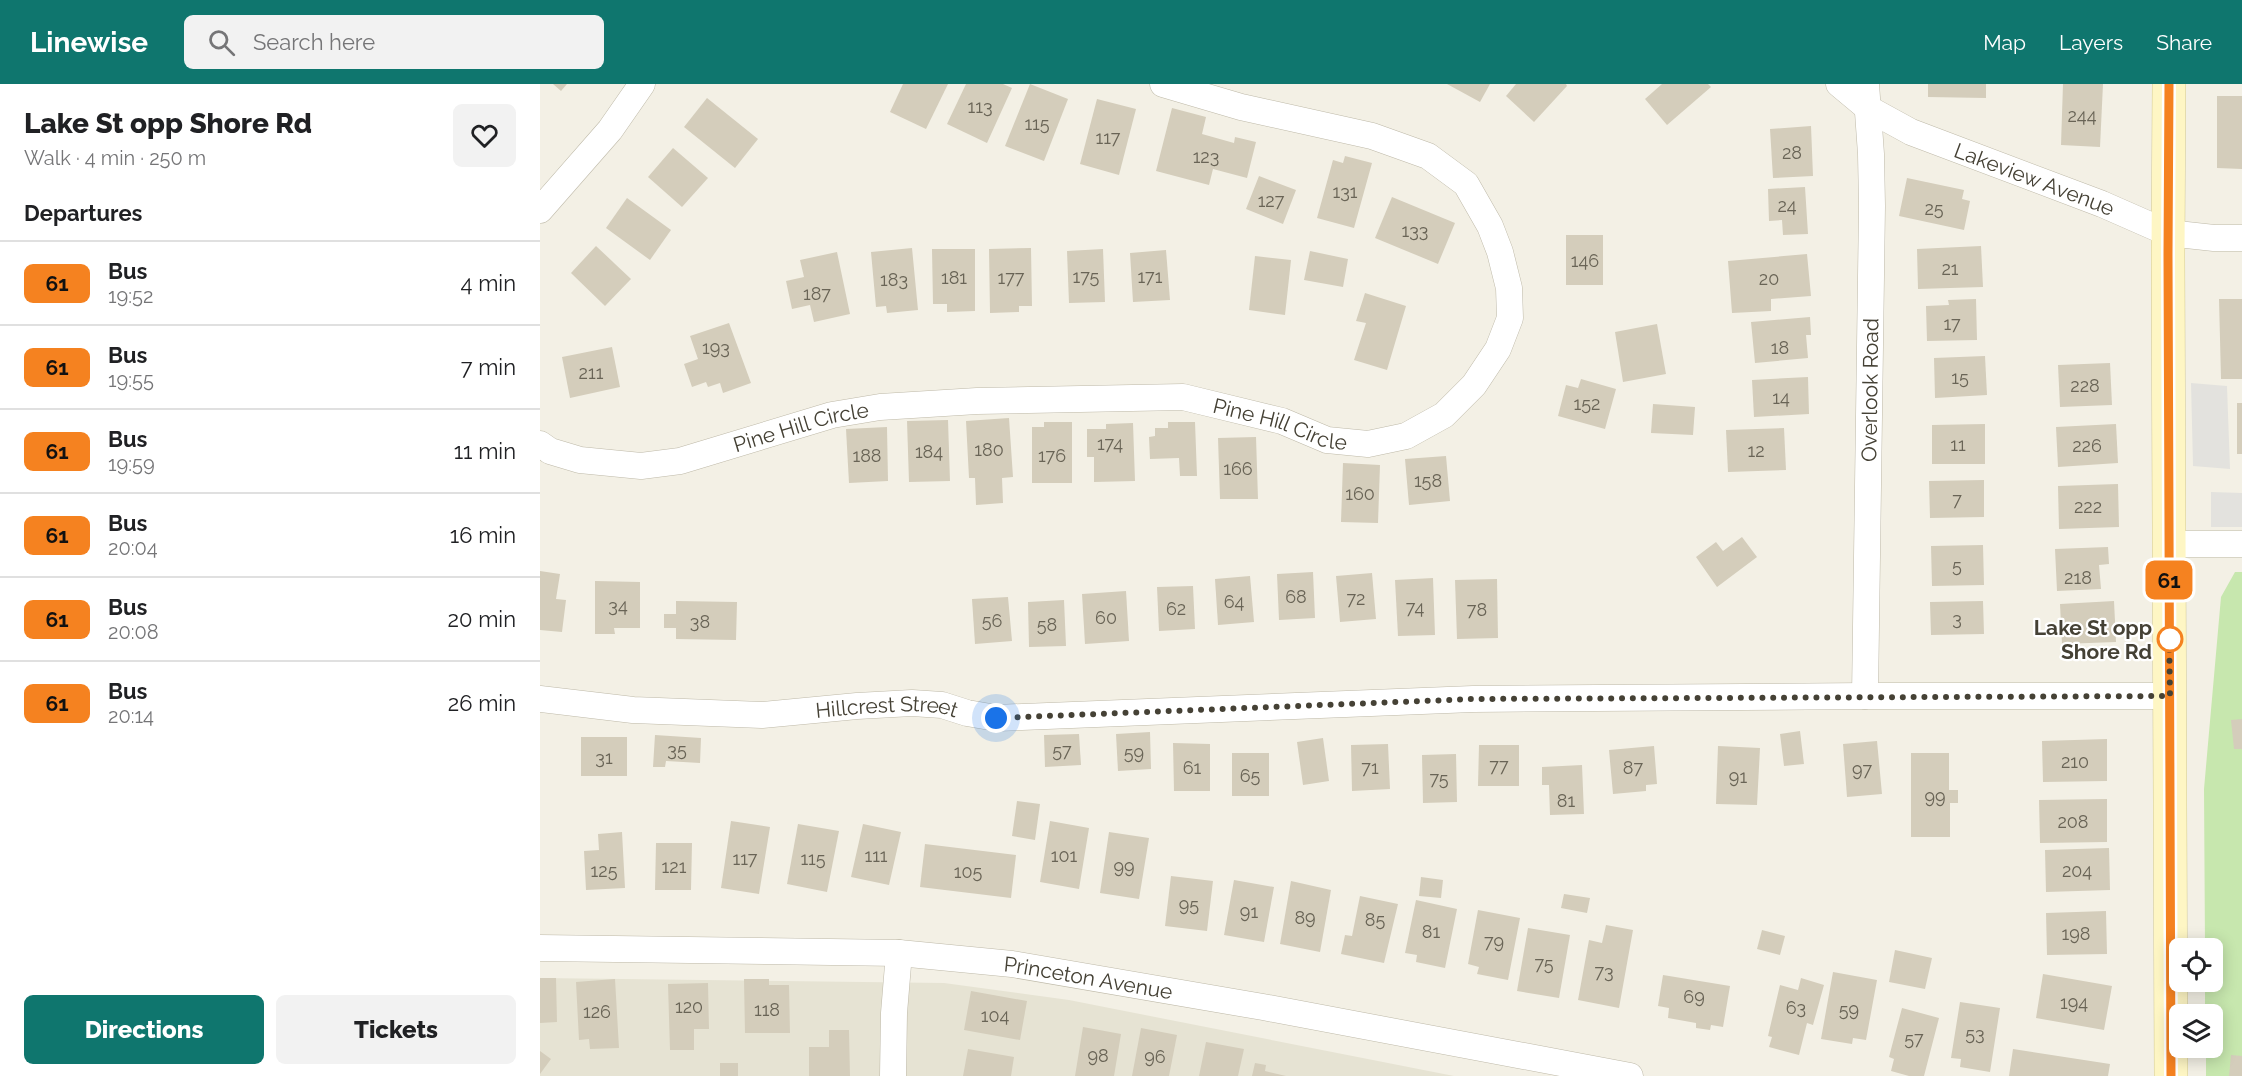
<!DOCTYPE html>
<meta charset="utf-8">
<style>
body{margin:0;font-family:Raleway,sans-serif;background:#f2f2f2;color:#202124;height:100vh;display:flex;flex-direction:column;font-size:22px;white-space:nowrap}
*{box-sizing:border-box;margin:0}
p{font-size:20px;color:#757577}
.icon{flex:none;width:33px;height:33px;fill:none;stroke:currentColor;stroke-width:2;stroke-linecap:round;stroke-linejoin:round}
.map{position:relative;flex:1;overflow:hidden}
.side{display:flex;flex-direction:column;background:#fff;width:540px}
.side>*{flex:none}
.badge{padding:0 12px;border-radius:9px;font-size:21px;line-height:39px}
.controls{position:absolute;left:1629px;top:854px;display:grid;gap:12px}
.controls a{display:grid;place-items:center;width:54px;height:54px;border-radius:9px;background:#fff;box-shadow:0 3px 15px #0003;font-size:30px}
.you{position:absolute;width:30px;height:30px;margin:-15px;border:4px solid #fff;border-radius:50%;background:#1a73e8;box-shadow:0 0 0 9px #1a73e833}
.map>.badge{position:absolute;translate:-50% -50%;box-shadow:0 0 0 3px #fff}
h2{padding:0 24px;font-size:22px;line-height:54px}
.round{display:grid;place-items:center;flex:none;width:63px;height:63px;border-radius:9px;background:#f2f2f2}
.headline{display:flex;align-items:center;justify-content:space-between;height:102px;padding:0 24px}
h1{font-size:28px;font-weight:800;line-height:45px}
.primary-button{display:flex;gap:12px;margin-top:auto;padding:12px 24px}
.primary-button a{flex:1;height:69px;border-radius:9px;background:#0f766e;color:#fff;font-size:24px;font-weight:800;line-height:69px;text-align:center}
.primary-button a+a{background:#f2f2f2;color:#202124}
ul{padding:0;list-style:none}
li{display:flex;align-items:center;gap:18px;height:84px;padding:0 24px;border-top:2px solid #e0e0e0}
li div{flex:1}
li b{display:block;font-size:22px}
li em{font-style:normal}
li .badge{min-width:66px;font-weight:700;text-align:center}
header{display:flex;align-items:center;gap:36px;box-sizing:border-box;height:84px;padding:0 30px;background:#0f766e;color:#fff}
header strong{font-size:28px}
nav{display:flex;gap:33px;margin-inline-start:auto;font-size:21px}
.search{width:420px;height:54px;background:#f2f2f2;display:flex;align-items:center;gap:15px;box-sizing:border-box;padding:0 21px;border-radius:9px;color:#757577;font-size:22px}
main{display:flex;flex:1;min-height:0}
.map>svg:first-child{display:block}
.residential{fill:#e6e3d3}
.green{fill:#c7e7ae}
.parking{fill:#e3e2de}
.building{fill:#d4cdbb}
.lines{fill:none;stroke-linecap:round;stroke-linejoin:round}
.street-casing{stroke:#beb9a8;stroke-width:27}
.secondary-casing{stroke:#d2c996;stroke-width:34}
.street{stroke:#fff;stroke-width:26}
.secondary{stroke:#fef6c4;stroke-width:33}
.line-casing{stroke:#fff;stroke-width:14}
.line{stroke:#f58220;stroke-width:9}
.walk{stroke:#454135;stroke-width:6;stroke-dasharray:0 10.8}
.stop-dot{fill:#fff;stroke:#f58220;stroke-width:3}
.labels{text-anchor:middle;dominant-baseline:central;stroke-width:4.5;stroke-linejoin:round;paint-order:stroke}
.number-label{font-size:18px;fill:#696456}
.street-label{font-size:21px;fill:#454135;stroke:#fff}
.stop-label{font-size:21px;font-weight:bold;fill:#454135;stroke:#fff;text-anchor:end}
</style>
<header>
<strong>Linewise</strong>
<div class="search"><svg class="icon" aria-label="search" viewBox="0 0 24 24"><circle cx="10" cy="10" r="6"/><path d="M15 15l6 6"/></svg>Search here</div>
<nav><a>Map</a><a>Layers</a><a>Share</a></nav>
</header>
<main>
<section class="side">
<div class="headline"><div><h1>Lake St opp Shore Rd</h1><p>Walk · 4 min · 250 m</p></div><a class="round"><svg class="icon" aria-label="heart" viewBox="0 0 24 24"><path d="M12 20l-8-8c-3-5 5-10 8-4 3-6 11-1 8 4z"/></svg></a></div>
<h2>Departures</h2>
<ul>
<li><span class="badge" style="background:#f58220;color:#111">61</span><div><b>Bus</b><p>19:52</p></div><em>4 min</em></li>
<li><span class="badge" style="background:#f58220;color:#111">61</span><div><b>Bus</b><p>19:55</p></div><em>7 min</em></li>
<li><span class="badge" style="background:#f58220;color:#111">61</span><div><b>Bus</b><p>19:59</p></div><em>11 min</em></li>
<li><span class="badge" style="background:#f58220;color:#111">61</span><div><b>Bus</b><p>20:04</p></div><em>16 min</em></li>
<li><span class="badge" style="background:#f58220;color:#111">61</span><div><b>Bus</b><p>20:08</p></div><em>20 min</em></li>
<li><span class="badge" style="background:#f58220;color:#111">61</span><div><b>Bus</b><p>20:14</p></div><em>26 min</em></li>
</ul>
<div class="primary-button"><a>Directions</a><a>Tickets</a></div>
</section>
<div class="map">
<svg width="1702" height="992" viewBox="0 0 1702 992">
<rect width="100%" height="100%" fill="#f3f0e5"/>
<!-- residential -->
<polygon class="residential" points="0,894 404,899 529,916 914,992 0,992"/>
<!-- green -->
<polygon class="green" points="1695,488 1702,488 1702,992 1666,992 1666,963 1672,963 1672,930 1665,930 1665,897 1672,897 1672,864 1665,864 1664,705 1681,513"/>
<!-- parking -->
<g class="parking">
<polygon points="1651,299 1687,302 1690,385 1653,382"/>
<polygon points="1671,408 1702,409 1702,443 1671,443"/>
</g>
<!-- building -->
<g class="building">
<polygon points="13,0 27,0 21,7"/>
<polygon points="363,0 408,0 386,45 350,28"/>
<polygon points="426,0 463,0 472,4 447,59 407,40"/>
<polygon points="490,0 528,15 504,77 465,62"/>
<polygon points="907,0 950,0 940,18"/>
<polygon points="976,0 1026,0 1027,2 994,38 966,12"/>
<polygon points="1122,0 1168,0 1171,3 1127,41 1105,15"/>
<polygon points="1388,0 1446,0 1446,14 1388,13"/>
<polygon points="1523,0 1563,0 1560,63 1521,61"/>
<polygon points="1677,12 1702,12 1702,85 1677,84"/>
<polygon points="167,14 218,55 195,84 144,43"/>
<polygon points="557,15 596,25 579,91 540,80"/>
<polygon points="632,24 666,33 662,50 694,59 695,53 716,58 707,94 673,85 669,101 616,87"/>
<polygon points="1271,42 1273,92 1233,94 1230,45"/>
<polygon points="133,64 168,94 142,123 108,93"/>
<polygon points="805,72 832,79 814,144 777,134 793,76 803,79"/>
<polygon points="719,92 756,106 743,140 706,125"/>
<polygon points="1367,94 1424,106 1422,115 1430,117 1424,146 1359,132"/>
<polygon points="1265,103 1268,150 1243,151 1242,136 1229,137 1228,105"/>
<polygon points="852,113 915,139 898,180 835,154"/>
<polygon points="87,114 131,146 110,176 66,144"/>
<rect x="1026" y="151" width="37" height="50"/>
<polygon points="56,162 91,195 65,222 31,189"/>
<polygon points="1441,162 1443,203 1378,205 1377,165"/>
<polygon points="372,164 378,226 347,229 346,222 336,223 331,168"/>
<polygon points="491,164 492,222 479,222 479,228 450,229 449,165"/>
<polygon points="392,165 435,165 435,227 407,228 407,220 393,220"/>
<polygon points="563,165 565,218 529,219 527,167"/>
<polygon points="626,166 630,216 593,218 590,169"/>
<polygon points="770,167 808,175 803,203 764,196"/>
<polygon points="297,168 310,230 274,238 270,221 252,225 246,197 264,193 260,176"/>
<polygon points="1267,170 1271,212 1231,215 1231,227 1192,229 1188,177"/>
<polygon points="715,172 751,176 745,231 709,226"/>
<polygon points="825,209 866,222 847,286 814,276 826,239 816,237"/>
<polygon points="1436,215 1437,256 1387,257 1386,222 1409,221 1408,216"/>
<polygon points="1679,215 1702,215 1702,295 1681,295"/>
<polygon points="1270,233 1271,251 1266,251 1268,274 1215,279 1211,238"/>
<polygon points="189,239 211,299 183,309 180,299 168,303 166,298 152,303 144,280 158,275 150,252"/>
<polygon points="1117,240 1126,290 1083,298 1075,248"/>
<polygon points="72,263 80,303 30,314 22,273"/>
<polygon points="1445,272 1447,311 1395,314 1394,274"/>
<polygon points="1570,279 1572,321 1520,323 1518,281"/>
<polygon points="1268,293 1269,330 1214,333 1212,296"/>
<polygon points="1041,295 1076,305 1065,345 1018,332 1026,301 1038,304"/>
<rect x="1697" y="319" width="5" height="51"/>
<polygon points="1113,320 1155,323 1153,351 1111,349"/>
<polygon points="469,334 473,393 462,394 463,419 436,421 435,394 429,394 426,337"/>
<polygon points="408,336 410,397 369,398 367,337"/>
<polygon points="504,338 532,338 532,399 492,399 492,343 504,343"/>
<polygon points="628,338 655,338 657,392 640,392 639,374 610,375 609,353 615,352 615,344 628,344"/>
<polygon points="593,339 595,397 554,398 554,373 547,373 547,345 566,345 566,340"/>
<polygon points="1445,340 1445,380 1392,380 1392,341"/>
<polygon points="1576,340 1578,379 1518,383 1516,343"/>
<polygon points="347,343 348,397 309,399 306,345"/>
<polygon points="1244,344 1246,386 1188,388 1186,346"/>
<polygon points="716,353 718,415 680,415 678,354"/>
<polygon points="906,372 910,417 869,421 865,375"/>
<polygon points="803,379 840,381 838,439 801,438"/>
<polygon points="1444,396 1444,433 1390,434 1389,397"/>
<polygon points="1578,400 1579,443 1519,445 1518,402"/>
<polygon points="1202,453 1217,473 1177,503 1156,473 1176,458 1183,467"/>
<polygon points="1443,461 1444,501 1392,502 1391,462"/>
<polygon points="1568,463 1569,480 1559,481 1561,505 1517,507 1515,465"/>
<polygon points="0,487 20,490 16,515 26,516 22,548 0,546"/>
<polygon points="773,488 775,534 739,536 737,490"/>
<polygon points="832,489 836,535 800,538 796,492"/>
<polygon points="710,492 714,538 678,541 675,495"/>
<polygon points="893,494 895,551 858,552 855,496"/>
<polygon points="957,495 958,554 917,555 915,496"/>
<polygon points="55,497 100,498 100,544 74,544 75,550 55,550"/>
<polygon points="653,502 655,545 619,547 617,503"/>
<polygon points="586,507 589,557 545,560 542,510"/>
<polygon points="468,513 472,557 435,560 432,515"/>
<polygon points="524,516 526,562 489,563 488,518"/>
<polygon points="136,517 197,518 196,556 136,555 136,544 124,544 124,530 136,530"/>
<polygon points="1443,517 1444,550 1391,551 1390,518"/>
<polygon points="1574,517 1576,558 1522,560 1520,520"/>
<polygon points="1702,635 1702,665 1694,665 1691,636"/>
<polygon points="1260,647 1264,680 1244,682 1240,650"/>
<polygon points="610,648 611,685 578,687 576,650"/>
<polygon points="539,650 541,681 505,683 504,651"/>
<polygon points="115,651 161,654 160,679 126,677 125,683 113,683"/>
<rect x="41" y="653" width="46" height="39"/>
<polygon points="783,654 789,697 763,701 757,658"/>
<polygon points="1567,655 1567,697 1503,698 1502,657"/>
<polygon points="1337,657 1342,710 1307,713 1303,660"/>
<polygon points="633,659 670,660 670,707 634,707"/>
<polygon points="848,660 850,705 812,707 811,661"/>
<polygon points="939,661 979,661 979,702 938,702"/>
<polygon points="1114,662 1117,700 1106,701 1106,707 1073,710 1069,666"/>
<polygon points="1178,662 1220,664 1217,721 1176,720"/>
<rect x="692" y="669" width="37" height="43"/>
<polygon points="1371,669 1409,669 1409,706 1418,706 1418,719 1410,719 1410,753 1371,753"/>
<polygon points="916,670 917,718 883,719 882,671"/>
<polygon points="1042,681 1044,730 1010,731 1009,701 1002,701 1002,683"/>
<polygon points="1567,715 1567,758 1500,759 1499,716"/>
<polygon points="477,717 500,720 495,756 472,752"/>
<polygon points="191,737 230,743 219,810 181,804"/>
<polygon points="510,737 549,744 539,805 500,798"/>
<polygon points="258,740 299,747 287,808 247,800"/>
<polygon points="323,740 361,748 349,801 311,793"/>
<polygon points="82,748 85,804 46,806 44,767 59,766 58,750"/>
<polygon points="569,748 609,754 599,815 560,809"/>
<polygon points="116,759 152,759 151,806 115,806"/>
<polygon points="385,760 476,771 471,814 380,803"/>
<polygon points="1569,764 1570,806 1506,808 1505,766"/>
<polygon points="631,792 673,797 667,847 625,842"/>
<polygon points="881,793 903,796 901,814 879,812"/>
<polygon points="694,796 734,803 724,858 684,851"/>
<polygon points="751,797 791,806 780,868 740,860"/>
<polygon points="1024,810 1050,814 1047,829 1021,824"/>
<polygon points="820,812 858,820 844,879 801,870 805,851 812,852"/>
<polygon points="876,816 917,825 905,884 876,878 877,871 865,869"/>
<polygon points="938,826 980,834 968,896 937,890 939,883 928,880"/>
<polygon points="1566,827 1567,870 1507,871 1506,829"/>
<polygon points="1066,841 1093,846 1079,924 1038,916 1049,856 1062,859"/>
<polygon points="988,844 1030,851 1019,914 977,907"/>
<polygon points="1222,846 1245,852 1240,871 1217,865"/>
<polygon points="1355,866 1392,874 1385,905 1349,898"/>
<polygon points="1293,888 1337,896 1326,956 1313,954 1312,960 1281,955"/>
<polygon points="1503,890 1572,902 1564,946 1496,934"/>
<polygon points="1123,891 1190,902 1183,943 1171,941 1170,946 1156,944 1156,939 1128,934 1129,924 1118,922"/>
<polygon points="0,894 16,894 17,938 0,939"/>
<polygon points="1261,894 1284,901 1273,941 1267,939 1259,971 1229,963 1232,953 1228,952 1240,901 1258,906"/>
<polygon points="75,895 79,964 50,965 49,955 39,956 36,898"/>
<polygon points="204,895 229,895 229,901 249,901 250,949 205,949"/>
<polygon points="168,899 169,945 154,945 154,966 130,966 128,900"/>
<polygon points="431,907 487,917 480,956 424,946"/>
<polygon points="1420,918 1460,924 1450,988 1420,983 1421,975 1411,974"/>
<polygon points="1362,924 1399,934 1384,992 1369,992 1351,987 1354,975 1349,973"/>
<polygon points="543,943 581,950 574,992 535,992"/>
<polygon points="601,944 637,951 629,992 592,992"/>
<polygon points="289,946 309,946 310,992 269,992 269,963 289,963"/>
<polygon points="666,958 704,965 698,992 659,992"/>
<polygon points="428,965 474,973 471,992 423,992"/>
<polygon points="1473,965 1570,980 1568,992 1469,992"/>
<polygon points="0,967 11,975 0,990"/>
<polygon points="1691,971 1702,972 1702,992 1689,992"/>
<rect x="180" y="979" width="18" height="13"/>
<polygon points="715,979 726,981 725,987 746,992 712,992"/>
</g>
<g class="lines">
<!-- street casing -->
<g class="street-casing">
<g id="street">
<path id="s1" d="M 1299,0 L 1329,25 L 1371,48 L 1562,120 L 1628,149 L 1674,154 L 1702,154"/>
<polyline points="0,126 70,46 102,0"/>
<path id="s2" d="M 0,360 L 10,367 L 40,376 L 101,382 L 140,377 L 292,331 L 340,323 L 437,317 L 643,313 L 742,337 L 787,356 L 828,360 L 866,352 L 904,331 L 934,301 L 958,265 L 970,234 L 969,204 L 960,168 L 950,142 L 926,100 L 888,72 L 832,52 L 701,23 L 623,0"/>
<polyline points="1629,460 1702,460"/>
<path id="s3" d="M 1325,612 L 1332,122 L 1331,70 L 1326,0"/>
<path id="s4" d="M 0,615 L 93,626 L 222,631 L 317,622 L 372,619 L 402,621 L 427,629 L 456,634 L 933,615 L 1325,612 L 1630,612"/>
<path id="s5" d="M 0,864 L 359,869 L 472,880 L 723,923 L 1090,992"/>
<polyline points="353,992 354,929 359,869"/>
</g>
</g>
<!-- secondary casing -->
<g class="secondary-casing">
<polyline id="secondary" points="1629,0 1628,170 1631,992"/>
</g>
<!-- street -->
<use href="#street" class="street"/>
<!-- secondary -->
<use href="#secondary" class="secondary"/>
</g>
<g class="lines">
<!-- line casing -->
<g class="line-casing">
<polyline id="line" points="1629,0 1628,170 1631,992"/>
</g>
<!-- line -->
<use href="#line" class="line"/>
<!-- walk -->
<polyline class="walk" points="456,634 933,615 1630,612 1629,546 1630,555"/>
</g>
<!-- markers -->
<circle class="stop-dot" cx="1630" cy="555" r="12"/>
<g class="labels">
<!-- number labels -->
<g class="number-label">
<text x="440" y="22">113</text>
<text x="1542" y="31">244</text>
<text x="497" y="39">115</text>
<text x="568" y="53">117</text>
<text x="1252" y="68">28</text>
<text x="666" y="72">123</text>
<text x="805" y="107">131</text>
<text x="731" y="116">127</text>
<text x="1247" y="121">24</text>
<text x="1394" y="124">25</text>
<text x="875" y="146">133</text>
<text x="1045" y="176">146</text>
<text x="1410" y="184">21</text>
<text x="546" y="192">175</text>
<text x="610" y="192">171</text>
<text x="414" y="193">181</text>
<text x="471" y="193">177</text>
<text x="1229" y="194">20</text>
<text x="354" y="195">183</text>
<text x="277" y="209">187</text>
<text x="1412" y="239">17</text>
<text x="176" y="263">193</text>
<text x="1240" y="263">18</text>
<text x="51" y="288">211</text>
<text x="1420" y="293">15</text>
<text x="1545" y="301">228</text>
<text x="1241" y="313">14</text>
<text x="1047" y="319">152</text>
<text x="570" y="359">174</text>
<text x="1418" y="360">11</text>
<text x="1547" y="361">226</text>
<text x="449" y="365">180</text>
<text x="1216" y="366">12</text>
<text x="389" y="367">184</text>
<text x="327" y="371">188</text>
<text x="512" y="371">176</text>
<text x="698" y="384">166</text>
<text x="888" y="396">158</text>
<text x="820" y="409">160</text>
<text x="1417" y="415">7</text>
<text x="1548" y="422">222</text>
<text x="1417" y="481">5</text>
<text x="1538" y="493">218</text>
<text x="756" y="512">68</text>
<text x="816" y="514">72</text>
<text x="694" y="517">64</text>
<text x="78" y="521">34</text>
<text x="875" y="523">74</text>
<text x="636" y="524">62</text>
<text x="937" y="525">78</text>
<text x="566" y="533">60</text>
<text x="1417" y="534">3</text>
<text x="452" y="536">56</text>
<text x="160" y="537">38</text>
<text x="507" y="540">58</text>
<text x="137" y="665">35</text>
<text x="522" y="666">57</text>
<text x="594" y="668">59</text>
<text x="64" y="673">31</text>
<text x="1535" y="677">210</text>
<text x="959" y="681">77</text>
<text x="652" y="683">61</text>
<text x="830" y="683">71</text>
<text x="1093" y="683">87</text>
<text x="1322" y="685">97</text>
<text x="710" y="691">65</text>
<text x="1198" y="692">91</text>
<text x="899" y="694">75</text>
<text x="1395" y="712">99</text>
<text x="1026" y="716">81</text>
<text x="1533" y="737">208</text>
<text x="336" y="771">111</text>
<text x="524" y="771">101</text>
<text x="205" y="774">117</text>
<text x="273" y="774">115</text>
<text x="134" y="782">121</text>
<text x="584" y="782">99</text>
<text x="64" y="786">125</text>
<text x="1537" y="786">204</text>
<text x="428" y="787">105</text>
<text x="649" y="820">95</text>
<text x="709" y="827">91</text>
<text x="765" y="833">89</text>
<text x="835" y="835">85</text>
<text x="891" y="847">81</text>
<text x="1536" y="849">198</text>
<text x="954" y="857">79</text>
<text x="1004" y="879">75</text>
<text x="1064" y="887">73</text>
<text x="1154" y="912">69</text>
<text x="1534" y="918">194</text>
<text x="149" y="922">120</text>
<text x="1256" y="923">63</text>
<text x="227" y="925">118</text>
<text x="1309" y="925">59</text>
<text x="57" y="927">126</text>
<text x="455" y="931">104</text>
<text x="1435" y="949">53</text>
<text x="1374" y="954">57</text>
<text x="558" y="971">98</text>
<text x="615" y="972">96</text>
</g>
<!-- street labels -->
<g class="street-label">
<text stroke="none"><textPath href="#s1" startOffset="219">Lakeview Avenue</textPath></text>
<text stroke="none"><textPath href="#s3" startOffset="306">Overlook Road</textPath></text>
<text stroke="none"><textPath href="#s2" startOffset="756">Pine Hill Circle</textPath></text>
<text stroke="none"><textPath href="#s2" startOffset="270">Pine Hill Circle</textPath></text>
<text stroke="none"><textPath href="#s4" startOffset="348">Hillcrest Street</textPath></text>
<text stroke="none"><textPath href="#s5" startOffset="550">Princeton Avenue</textPath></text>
</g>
<!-- stop labels -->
<g class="stop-label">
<text x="1612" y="543">Lake St opp<tspan x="1612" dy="24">Shore Rd</tspan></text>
</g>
</g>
</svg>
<div class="controls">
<a><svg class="icon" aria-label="locate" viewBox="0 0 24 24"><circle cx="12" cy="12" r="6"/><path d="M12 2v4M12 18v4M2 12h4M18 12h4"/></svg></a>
<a><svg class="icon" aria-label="layers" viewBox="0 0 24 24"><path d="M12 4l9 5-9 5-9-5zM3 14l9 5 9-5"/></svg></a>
</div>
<div class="you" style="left:456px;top:634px"></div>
<b class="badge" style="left:1629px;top:496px;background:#f58220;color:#111">61</b>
</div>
</main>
